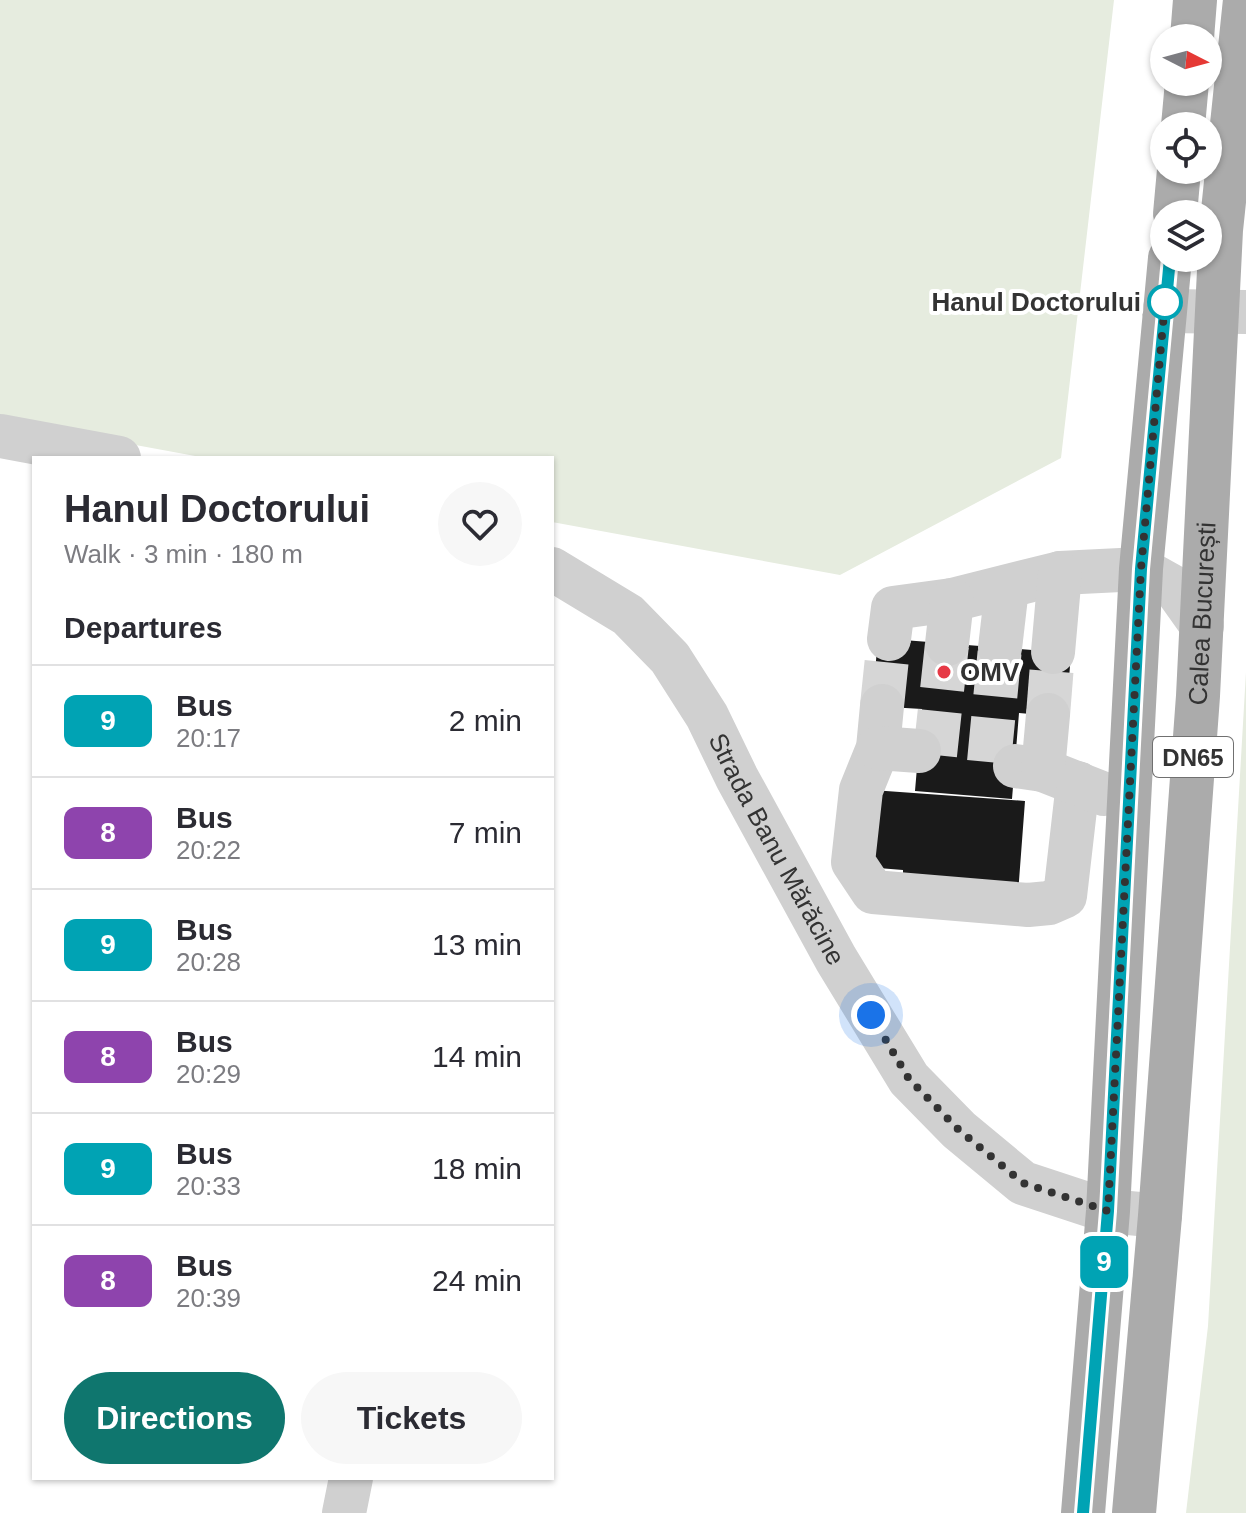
<!DOCTYPE html>
<meta charset="utf-8">
<style>
body{margin:0;font-family:Arial,sans-serif;background:#f7f7f7;color:#2b2b33;height:100vh;display:flex;flex-direction:column;font-size:30px;white-space:nowrap}
*{box-sizing:border-box;margin:0}
p{font-size:26px;color:#7c7c81}
.icon{flex:none;width:44px;height:44px;fill:none;stroke:currentColor;stroke-width:2;stroke-linecap:round;stroke-linejoin:round}
.map{position:relative;flex:1;overflow:hidden}
.side{position:absolute;left:32px;top:456px;width:522px;height:1024px;display:flex;flex-direction:column;background:#fff;border-radius:0px;box-shadow:0 2px 6px #0004}
.side>*{flex:none}
.badge{padding:0 16px;border-radius:12px;font-size:28px;line-height:52px}
.needle{width:52px;rotate:96deg}
.controls{position:absolute;left:1150px;top:24px;display:grid;gap:16px}
.controls a{display:grid;place-items:center;width:72px;height:72px;border-radius:50%;background:#fff;box-shadow:0 2px 6px #0004;font-size:40px}
.you{position:absolute;width:40px;height:40px;margin:-20px;border:6px solid #fff;border-radius:50%;background:#1a73e8;box-shadow:0 0 0 12px #1a73e833}
.map>.badge{position:absolute;translate:-50% -50%;box-shadow:0 0 0 4px #fff}
h2{padding:0 32px;font-size:30px;line-height:72px}
.round{display:grid;place-items:center;flex:none;width:84px;height:84px;border-radius:42px;background:#f7f7f7}
.overview{display:flex;align-items:center;justify-content:space-between;height:136px;padding:0 32px}
h1{font-size:38px;font-weight:700;line-height:60px}
.cta{display:flex;gap:16px;margin-top:auto;padding:16px 32px}
.cta a{flex:1;height:92px;border-radius:48px;background:#0f766e;color:#fff;font-size:32px;font-weight:700;line-height:92px;text-align:center}
.cta a+a{background:#f7f7f7;color:#2b2b33}
ul{padding:0;list-style:none}
li{display:flex;align-items:center;gap:24px;height:112px;padding:0 32px;border-top:2px solid #e1e1e2}
li div{flex:1}
li b{display:block;font-size:30px}
li em{font-style:normal}
li .badge{min-width:88px;font-weight:700;text-align:center}
.map>svg:first-child{display:block}
.green{fill:#e6ecdf}
.building{fill:#1a1a1a}
.lines{fill:none;stroke-linecap:round;stroke-linejoin:round}
.minor-tunnel{stroke:#d6d6d6;stroke-width:44;stroke-dasharray:44 22;stroke-linecap:butt}
.minor{stroke:#d0d0d0;stroke-width:44}
.major{stroke:#ababab;stroke-width:44}
.line-casing{stroke:#fff;stroke-width:18}
.line{stroke:#00a3b4;stroke-width:12}
.walk{stroke:#333;stroke-width:8;stroke-dasharray:0 14.4}
.stop-dot{fill:#fff;stroke:#00a3b4;stroke-width:4}
.poi-dot{fill:#e63946;stroke:#fff;stroke-width:3}
.labels{text-anchor:middle;dominant-baseline:central;stroke-width:8;stroke-linejoin:round;paint-order:stroke}
.shield{fill:#fff;stroke:#707070;stroke-width:2}
.shield-label{font-size:24px;font-weight:bold;fill:#333}
.stop-label{font-size:26px;font-weight:bold;fill:#333;stroke:#fff;text-anchor:end}
.street-label{font-size:26px;fill:#333;stroke:#fff}
.poi-label{font-size:26px;font-weight:bold;fill:#333;stroke:#fff;text-anchor:start}
</style>
<div class="map">
<svg width="1246" height="1513" viewBox="0 0 1246 1513">
<rect width="100%" height="100%" fill="#fff"/>
<!-- green -->
<g class="green">
<polygon points="0,0 1114,0 1061,458 840,575 552,522 552,458 206,458 0,420"/>
<polygon points="1246,672 1246,1513 1186,1513 1208,1326"/>
</g>
<!-- building -->
<g class="building">
<polygon points="878,638 1071,653 1066,717 1019,713 1012,799 915,791 922,709 872,706"/>
<polygon points="872,790 1025,801 1018,894 903,886 903,870 866,867"/>
</g>
<g class="lines">
<!-- minor-tunnel -->
<g class="minor-tunnel">
<polyline points="882,706 889,639"/>
<polyline points="1048,715 1053,652"/>
<polyline points="935,755 947,644"/>
<polyline points="989,762 1000,648"/>
</g>
<!-- minor -->
<g class="minor">
<polyline points="1164,311 1246,312"/>
<polyline points="0,436 119,458"/>
<path id="s1" d="M 552,569 L 628,615 L 670,658 L 707,716 L 737,778 L 836,959 L 909,1079 L 959,1130 L 1023,1183 L 1108,1211 L 1160,1216"/>
<polyline points="889,639 893,608 952,600 1060,573 1141,569 1175,588 1202,626"/>
<polyline points="947,644 952,600"/>
<polyline points="1000,648 1007,588"/>
<polyline points="1053,652 1060,573"/>
<polyline points="882,706 878,748 861,790 853,862 873,892 1028,905 1049,903 1065,896 1078,783"/>
<polyline points="878,748 919,751"/>
<polyline points="1015,766 1043,770 1104,794"/>
<polyline points="1043,770 1048,715"/>
<polyline points="344,1513 351,1478"/>
</g>
<!-- major -->
<g class="major">
<polyline points="1192,38 1195,0"/>
<polyline points="1183,126 1187,82"/>
<polyline points="1175,214 1179,170"/>
<polyline points="1083,1513 1108,1211 1141,569 1170,258"/>
<path id="s2" d="M 1134,1513 L 1160,1216 L 1198,696 L 1221,230 L 1245,0"/>
</g>
</g>
<g class="lines">
<!-- line casing -->
<g class="line-casing">
<polyline id="line" points="1083,1513 1108,1211 1141,569 1170,258"/>
</g>
<!-- line -->
<use href="#line" class="line"/>
<!-- walk -->
<polyline class="walk" points="871,1015 909,1079 959,1130 1023,1183 1108,1211 1141,569 1165,302"/>
</g>
<!-- markers -->
<circle class="stop-dot" cx="1165" cy="302" r="16"/>
<circle class="poi-dot" cx="944" cy="672" r="8"/>
<g class="labels">
<!-- shield labels -->
<rect class="shield" x="1153" y="737" width="80" height="40" rx="6"/>
<g class="shield-label">
<text x="1193" y="757">DN65</text>
</g>
<!-- stop labels -->
<g class="stop-label">
<text x="1141" y="302">Hanul Doctorului</text>
</g>
<!-- street labels -->
<g class="street-label">
<text stroke="none"><textPath href="#s2" startOffset="902">Calea București</textPath></text>
<text stroke="none"><textPath href="#s1" startOffset="368">Strada Banu Mărăcine</textPath></text>
</g>
<!-- poi labels -->
<g class="poi-label">
<text x="960" y="672">OMV</text>
</g>
</g>
</svg>
<div class="controls">
<a><svg class="needle" viewBox="-14 -14 28 28"><path d="M0-13l5 13h-10z" fill="#e53935"/><path d="M0 13l5-13h-10z" fill="#7c7c81"/></svg></a>
<a><svg class="icon" aria-label="locate" viewBox="0 0 24 24"><circle cx="12" cy="12" r="6"/><path d="M12 2v4M12 18v4M2 12h4M18 12h4"/></svg></a>
<a><svg class="icon" aria-label="layers" viewBox="0 0 24 24"><path d="M12 4l9 5-9 5-9-5zM3 14l9 5 9-5"/></svg></a>
</div>
<div class="you" style="left:871px;top:1015px"></div>
<b class="badge" style="left:1104px;top:1262px;background:#00a3b4;color:#fff">9</b>
<section class="side">
<div class="overview"><div><h1>Hanul Doctorului</h1><p>Walk · 3 min · 180 m</p></div><a class="round"><svg class="icon" aria-label="heart" viewBox="0 0 24 24"><path d="M12 20l-8-8c-3-5 5-10 8-4 3-6 11-1 8 4z"/></svg></a></div>
<h2>Departures</h2>
<ul>
<li><span class="badge" style="background:#00a3b4;color:#fff">9</span><div><b>Bus</b><p>20:17</p></div><em>2 min</em></li>
<li><span class="badge" style="background:#8e44ad;color:#fff">8</span><div><b>Bus</b><p>20:22</p></div><em>7 min</em></li>
<li><span class="badge" style="background:#00a3b4;color:#fff">9</span><div><b>Bus</b><p>20:28</p></div><em>13 min</em></li>
<li><span class="badge" style="background:#8e44ad;color:#fff">8</span><div><b>Bus</b><p>20:29</p></div><em>14 min</em></li>
<li><span class="badge" style="background:#00a3b4;color:#fff">9</span><div><b>Bus</b><p>20:33</p></div><em>18 min</em></li>
<li><span class="badge" style="background:#8e44ad;color:#fff">8</span><div><b>Bus</b><p>20:39</p></div><em>24 min</em></li>
</ul>
<div class="cta"><a>Directions</a><a>Tickets</a></div>
</section>
</div>
